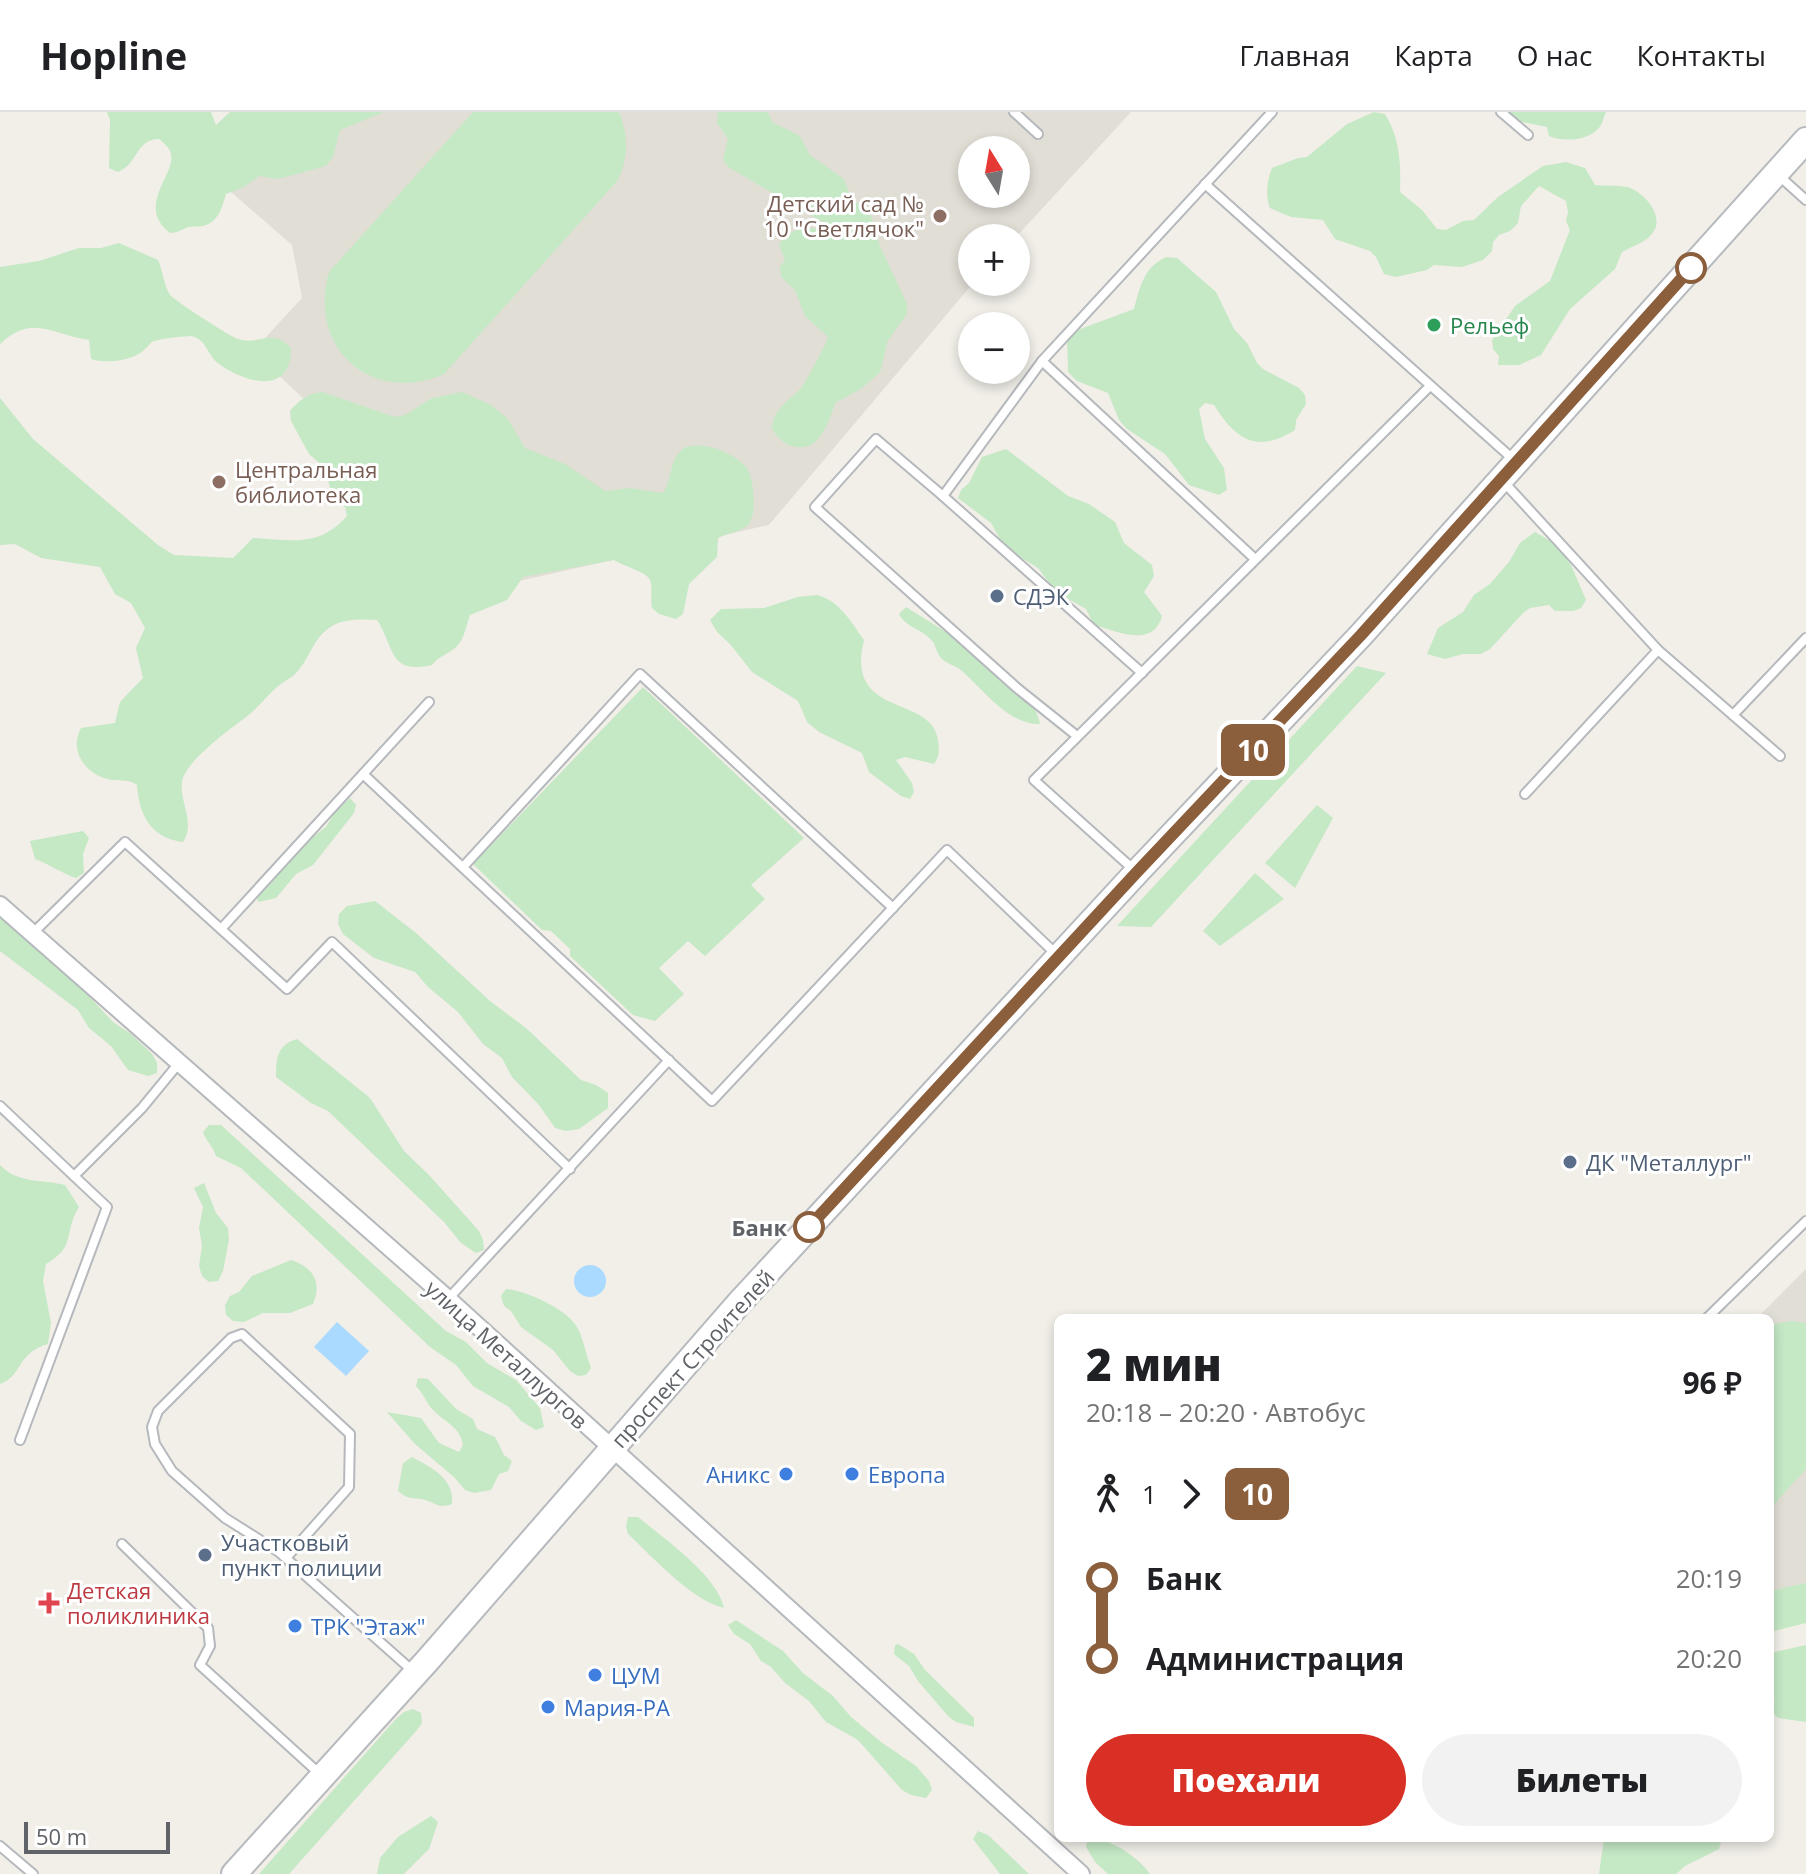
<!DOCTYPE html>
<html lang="ru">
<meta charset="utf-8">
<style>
body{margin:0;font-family:"Open Sans",sans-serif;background:#f2f2f2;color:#202124;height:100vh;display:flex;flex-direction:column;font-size:30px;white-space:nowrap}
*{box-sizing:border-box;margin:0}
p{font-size:26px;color:#757577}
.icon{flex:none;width:44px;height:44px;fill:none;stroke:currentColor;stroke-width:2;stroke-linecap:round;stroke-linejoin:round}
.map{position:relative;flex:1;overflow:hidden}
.sheet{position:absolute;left:1054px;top:1202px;width:720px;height:528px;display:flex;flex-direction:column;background:#fff;border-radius:12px;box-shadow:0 4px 12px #0003}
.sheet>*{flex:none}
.badge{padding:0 16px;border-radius:12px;font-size:28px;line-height:52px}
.needle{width:52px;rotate:349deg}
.controls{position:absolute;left:958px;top:24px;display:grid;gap:16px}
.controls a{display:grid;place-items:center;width:72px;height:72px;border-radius:50%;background:#fff;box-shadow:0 4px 12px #0003;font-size:40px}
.scale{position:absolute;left:24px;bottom:20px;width:146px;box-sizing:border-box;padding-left:8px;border:4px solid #5f6368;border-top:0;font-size:22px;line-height:28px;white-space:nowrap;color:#5f6368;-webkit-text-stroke:6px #fff;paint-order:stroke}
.map>.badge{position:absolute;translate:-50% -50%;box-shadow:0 0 0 4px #fff}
.legs{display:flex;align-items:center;gap:12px;height:88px;padding:0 32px;font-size:26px}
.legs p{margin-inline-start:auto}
.overview{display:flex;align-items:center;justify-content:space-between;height:136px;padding:0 32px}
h1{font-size:44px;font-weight:800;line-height:60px}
.button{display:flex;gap:16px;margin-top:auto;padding:16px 32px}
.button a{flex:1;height:92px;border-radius:48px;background:#d93025;color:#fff;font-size:32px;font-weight:800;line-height:92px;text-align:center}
.button a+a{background:#f2f2f2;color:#202124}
ul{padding:0 32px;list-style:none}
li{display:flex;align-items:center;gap:28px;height:80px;font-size:30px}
li i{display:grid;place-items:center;width:12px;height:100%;margin:0 10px;background:currentColor}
li i::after{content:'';width:20px;height:20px;margin:-10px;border:6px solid;border-radius:50%;background:#fff}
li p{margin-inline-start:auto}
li:first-child i{background:linear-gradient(#0000 50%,currentColor 0)}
li:last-child i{background:linear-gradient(currentColor 50%,#0000 0)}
header{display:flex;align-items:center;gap:48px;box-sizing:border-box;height:112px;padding:0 40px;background:#fff;border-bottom:2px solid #e0e0e0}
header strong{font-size:38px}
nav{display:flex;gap:44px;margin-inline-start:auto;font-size:28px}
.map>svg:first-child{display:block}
.education{fill:#e1ded6;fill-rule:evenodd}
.green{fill:#c5e8c5}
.water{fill:#aadaff}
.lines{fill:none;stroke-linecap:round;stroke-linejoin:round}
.lane-casing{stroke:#b5b8bc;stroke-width:12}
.street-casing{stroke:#b5b8bc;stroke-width:20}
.secondary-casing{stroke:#b6babf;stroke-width:28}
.lane{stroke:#fff;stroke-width:8}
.street{stroke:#fff;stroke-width:16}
.secondary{stroke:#fff;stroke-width:24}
.line-1-casing{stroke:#fff;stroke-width:18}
.line-1{stroke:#8b5e3c;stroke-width:12}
.education-dot{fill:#8d6e63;stroke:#fff;stroke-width:3}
.stop-1-dot{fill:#fff;stroke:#8b5e3c;stroke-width:4}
.leisure-dot{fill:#2e9e5b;stroke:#fff;stroke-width:3}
.service-dot{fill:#5c6f8a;stroke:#fff;stroke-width:3}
.shop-dot{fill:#3f7fe0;stroke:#fff;stroke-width:3}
.health-dot{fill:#e0444e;stroke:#fff;stroke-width:3}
.labels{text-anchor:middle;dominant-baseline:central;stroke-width:6;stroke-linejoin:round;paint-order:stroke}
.education-label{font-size:22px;fill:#785e54;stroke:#fff;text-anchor:end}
.leisure-label{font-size:22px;fill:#27864d;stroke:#fff;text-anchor:start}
.service-label{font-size:22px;fill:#4e5e75;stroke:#fff;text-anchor:start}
.stop-label{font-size:22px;font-weight:bold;fill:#5f6368;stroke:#fff;text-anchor:end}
.street-label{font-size:22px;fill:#5f6368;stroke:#fff}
.shop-label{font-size:22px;fill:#366cbe;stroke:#fff;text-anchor:start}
.health-label{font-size:22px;fill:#be3a42;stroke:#fff;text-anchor:start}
</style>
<header>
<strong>Hopline</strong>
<nav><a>Главная</a><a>Карта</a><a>О нас</a><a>Контакты</a></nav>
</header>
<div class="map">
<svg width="1806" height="1762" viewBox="0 0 1806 1762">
<rect width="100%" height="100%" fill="#f1efe8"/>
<!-- education -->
<g class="education">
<path d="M 295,0 L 1131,0 L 1015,126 L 972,126 L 972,170 L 974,170 L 769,413 L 501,473 L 253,239 L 302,186 L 292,133 L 224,74 ZM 972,38 L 1016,38 L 1016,82 L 972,82 Z"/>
<polygon points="1806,1157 1806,1498 1770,1506 1770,1206 1757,1206"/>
</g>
<!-- green -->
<g class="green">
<path d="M 107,0 L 211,0 L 216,13 L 230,0 L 384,0 L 340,18 L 333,45 L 326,54 L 278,67 L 259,64 L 244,75 L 226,82 C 222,95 219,110 203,114 C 199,115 194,114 189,115 C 182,117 178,121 170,121 C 135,94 176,63 171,42 C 170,36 164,31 159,27 C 136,27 138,52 118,60 L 109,56 L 110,8 Z"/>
<path d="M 473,0 L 619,0 C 629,24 628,45 618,68 L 444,262 C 371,294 307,236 329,160 Z"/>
<path d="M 718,0 L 768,0 L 772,10 L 800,24 L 810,43 L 844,67 L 851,86 L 871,103 L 880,134 L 907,192 L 907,202 L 888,228 L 880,260 L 862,276 L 835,291 C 831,303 827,316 819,326 C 804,344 780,334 772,316 C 774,296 788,290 801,276 C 806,269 826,233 828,225 L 805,204 L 795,178 L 781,165 L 780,155 L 785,148 L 779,132 C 797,109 813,118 836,118 L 728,55 L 723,48 L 728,27 L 717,11 Z"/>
<path d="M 1374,0 L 1385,2 C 1400,27 1401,51 1400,80 L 1422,98 L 1437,117 L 1446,118 L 1463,109 L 1474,108 L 1498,85 L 1543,54 L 1566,50 L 1585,56 L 1595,73 C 1605,74 1617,73 1627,75 C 1645,80 1668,107 1650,124 C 1644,131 1630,135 1622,140 L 1615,157 L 1570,197 L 1541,243 L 1519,253 L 1498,253 L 1499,244 L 1493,237 L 1492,228 L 1515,194 L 1550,169 L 1570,118 L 1566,109 L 1568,100 L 1566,89 L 1539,74 L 1521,94 L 1518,111 L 1510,119 L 1499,123 L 1493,130 L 1492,139 L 1483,148 L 1462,155 L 1434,153 L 1427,158 L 1396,165 L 1384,162 L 1376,145 L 1370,139 L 1335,127 L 1323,108 L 1291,105 L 1270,96 C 1265,83 1267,69 1272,56 L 1298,46 L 1307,45 L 1347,12 Z"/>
<path d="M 1509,0 L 1606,0 C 1603,6 1603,12 1598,17 C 1587,29 1562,30 1549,24 L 1547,15 L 1518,9 Z"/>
<path d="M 119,131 L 158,148 C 163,159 164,174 170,183 C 175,189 231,225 238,227 C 260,234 270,215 291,236 C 292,284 245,271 219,252 C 207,244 206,224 189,224 C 180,225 161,226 152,230 C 151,231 145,237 144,238 C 132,249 105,252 91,247 L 89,228 C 52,223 33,201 0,232 L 0,155 L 39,149 L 79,136 L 101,136 Z"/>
<path d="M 1167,145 L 1177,146 L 1216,180 L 1234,217 L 1247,231 L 1257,251 L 1263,257 L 1299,276 L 1305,283 L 1306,292 L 1296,308 L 1295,318 C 1257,342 1236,328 1214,293 L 1205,291 L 1199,297 L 1205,327 L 1224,356 L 1227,378 L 1219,383 L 1189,373 L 1165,342 L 1127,317 L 1119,308 L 1108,281 L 1077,269 L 1068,260 L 1067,222 L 1134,197 C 1140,175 1144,154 1167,145 Z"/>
<path d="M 322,280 L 395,305 L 405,303 L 432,286 L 462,280 L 491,293 L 508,307 L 525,336 L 565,352 L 605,379 L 630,376 L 663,381 C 672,369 669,347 683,337 C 699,327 735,341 746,355 C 754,365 758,405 747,414 C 739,420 726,422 718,426 L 717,445 L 689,472 L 683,502 L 676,507 L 659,502 L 652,496 C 650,487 653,475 650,468 C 647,460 623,454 614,448 L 523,465 L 507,488 L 470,503 C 466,514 464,529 455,536 C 447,543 439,544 432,553 C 388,563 395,535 377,508 C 362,507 342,506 329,516 C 313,527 310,546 297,560 C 292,566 284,569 277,575 C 268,583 260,593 251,601 C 235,614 185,648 182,670 C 179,690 196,710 183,730 C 150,726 139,702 137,673 C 128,667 122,669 112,668 C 87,664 68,640 81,616 L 115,611 L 120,590 L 143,566 L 136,536 L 145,516 L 131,491 L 115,482 L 100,455 L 41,446 L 15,432 L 0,433 L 0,286 L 33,327 L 158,433 L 174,443 L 233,446 L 253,426 C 292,428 318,436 347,404 L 345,395 L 332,383 L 325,356 L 309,342 L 291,309 L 290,299 C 298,289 309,281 322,280 Z"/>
<path d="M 1006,337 L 1068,384 L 1089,392 L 1115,410 L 1124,431 L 1152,453 L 1154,464 L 1144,480 L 1162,504 C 1153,537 1117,519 1094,513 L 1086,497 L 1056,480 L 1038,456 L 1005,436 L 991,411 L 958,386 L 961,378 L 969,371 L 982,345 Z"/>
<polygon points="1535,420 1556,432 1571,453 1586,488 1581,496 1573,499 1555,499 1549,493 1530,496 1523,501 1490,537 1481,542 1463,542 1445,547 1427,542 1438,516 1463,500 1474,483 1490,472 1509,450 1520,431"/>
<path d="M 817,483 C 840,489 851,510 864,528 C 844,607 932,582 938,628 C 939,638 940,643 934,652 L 905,645 L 896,648 L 912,671 L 914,680 L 910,687 L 901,684 L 869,660 L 862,641 L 819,620 L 807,610 L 798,589 L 752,560 L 730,532 L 717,520 L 710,508 L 721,497 L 764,496 L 798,485 Z"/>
<path d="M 906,495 C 943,519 1033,568 1040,612 C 1005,612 983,575 958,556 C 953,553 946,551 942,547 C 937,542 936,535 933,530 C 923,517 906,516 899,502 Z"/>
<polygon points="1357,554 1386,561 1151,815 1117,814"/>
<polygon points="643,575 804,726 751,773 765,787 705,844 688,829 659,856 684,882 655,909 633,903 570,844 570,837 551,819 542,818 473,752"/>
<polygon points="350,686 356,693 354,701 313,753 296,762 276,786 258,790 256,782 310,727 326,715 335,700"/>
<polygon points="1317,693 1333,706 1295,776 1265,751"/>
<path d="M 83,719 L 89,726 L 83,742 L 84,761 L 76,766 C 61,761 51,753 35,747 L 30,729 Z"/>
<polygon points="1255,761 1284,787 1220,834 1203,819"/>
<polygon points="375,789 416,821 490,889 526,916 581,968 596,973 608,981 608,996 579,1017 566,1019 555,1016 539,993 512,965 502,946 483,932 458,900 428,875 415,860 374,846 343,822 338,812 339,802 347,794"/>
<polygon points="0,802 72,866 113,910 131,922 152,942 157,951 157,961 148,964 128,958 111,934 89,916 78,898 0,839"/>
<path d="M 297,927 L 370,986 L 404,1039 L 429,1063 L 479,1119 L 483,1128 L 484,1138 L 476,1141 L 461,1131 L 444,1110 L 328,999 L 311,991 L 276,965 C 276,946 277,933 297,927 Z"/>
<path d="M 209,1013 L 221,1013 L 446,1219 L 466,1230 L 487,1251 L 516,1268 L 540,1296 L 544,1315 L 536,1318 L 521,1309 L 509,1295 L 473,1274 L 456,1253 L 430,1235 L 241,1056 L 216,1044 C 213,1034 206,1029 203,1020 Z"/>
<path d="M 0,1053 C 18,1072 41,1067 65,1073 L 79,1095 C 63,1121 77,1134 46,1152 L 43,1169 L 51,1211 L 48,1232 C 16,1241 23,1264 0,1272 Z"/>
<polygon points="204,1071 216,1101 228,1116 229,1128 223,1159 218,1169 209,1170 202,1164 199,1154 202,1134 199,1116 203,1095 194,1076"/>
<path d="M 291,1148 C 312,1155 323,1169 313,1192 L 290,1201 L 263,1201 L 244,1210 L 233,1209 L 226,1203 L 225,1193 L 230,1184 L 239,1180 L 252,1164 Z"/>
<path d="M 506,1177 C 525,1178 564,1196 575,1212 C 583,1223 586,1243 591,1256 L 586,1263 L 578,1264 L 570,1259 L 553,1238 L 521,1215 L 511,1199 L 504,1194 L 501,1184 Z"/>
<polygon points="1791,1209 1806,1211 1806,1357 1770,1397 1770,1213"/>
<path d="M 418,1266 L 428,1267 L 456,1297 L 473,1307 L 477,1317 L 495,1325 L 504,1343 L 512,1349 L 508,1359 L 499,1362 L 491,1378 L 474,1381 L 465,1378 L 454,1365 L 415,1332 L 387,1300 L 421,1306 L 439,1331 L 459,1340 L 463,1333 C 460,1314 444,1310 432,1297 C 426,1290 423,1281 416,1274 Z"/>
<path d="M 412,1345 C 432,1356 455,1367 452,1392 C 438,1397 436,1391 425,1388 C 413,1385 408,1388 398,1379 L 403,1351 Z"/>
<path d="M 628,1405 L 638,1405 C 663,1426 717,1463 724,1496 C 691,1488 653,1445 628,1422 L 626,1414 Z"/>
<polygon points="1806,1471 1806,1511 1770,1520 1770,1479"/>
<polygon points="736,1508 783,1539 803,1561 833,1584 851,1605 881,1630 916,1654 929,1669 932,1678 926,1686 911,1683 902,1678 858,1628 826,1610 809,1589 785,1571 771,1555 761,1549 750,1532 734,1522 728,1513"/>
<polygon points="898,1532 914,1542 925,1558 974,1606 974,1615 956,1610 948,1604 918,1569 909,1554 894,1542 895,1533"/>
<polygon points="1806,1533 1806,1610 1778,1606 1770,1598 1775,1589 1770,1582 1770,1541"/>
<polygon points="413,1597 421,1601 422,1611 417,1618 289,1762 259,1762 395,1608 404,1600"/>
<polygon points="431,1704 438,1710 429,1737 404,1762 377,1762 380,1746 398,1725"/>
<polygon points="978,1719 988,1723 1029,1762 1000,1762 973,1727"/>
<path d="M 1088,1726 C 1110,1726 1137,1744 1150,1762 L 1108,1762 L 1095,1750 L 1086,1735 Z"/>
<polygon points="1604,1726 1722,1726 1719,1737 1685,1754 1676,1762 1599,1762"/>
</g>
<!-- water -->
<g class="water">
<circle cx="590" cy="1169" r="16"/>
<polygon points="337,1210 369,1239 346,1264 314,1235"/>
</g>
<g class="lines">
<!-- lane casing -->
<g class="lane-casing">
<g id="lane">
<polyline points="1014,0 1038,22"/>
<polyline points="1501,0 1528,23"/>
<polyline points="1777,62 1806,88"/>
<polyline points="1205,72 1514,348"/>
<polyline points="1042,249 1255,447"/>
<polyline points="1502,368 1658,538 1780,644"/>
<polyline points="943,384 1142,561"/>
<polyline points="1733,603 1806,526"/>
<polyline points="1077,624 1017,576 815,395 876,327 943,384 1042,249 1272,0"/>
<polyline points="363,662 712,989 947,738 1056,842"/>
<polyline points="1525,682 1658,538"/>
<polyline points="463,755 640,562 893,796"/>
<polyline points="1133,757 1034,668 1430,274"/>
<polyline points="221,817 429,590"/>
<polyline points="32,822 125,730 287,877 332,830 570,1057"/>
<polyline points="0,994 74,1064 142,996 179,951"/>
<polyline points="448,1187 669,948"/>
<polyline points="1707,1206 1806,1109"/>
<polyline points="20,1328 107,1095 74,1064"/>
<polyline points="122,1432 208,1516 210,1534 200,1553 322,1664"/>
<polyline points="286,1446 349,1375 350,1322 242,1222 231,1226 158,1299 152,1315 155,1332 172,1359 225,1406 279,1440 415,1561"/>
<polyline points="0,1734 33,1762"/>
</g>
</g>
<!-- street casing -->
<g class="street-casing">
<polyline id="street" points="0,793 448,1187 1081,1762"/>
</g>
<!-- secondary casing -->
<g class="secondary-casing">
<polyline id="secondary" points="234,1762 427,1549 740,1190 1137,760 1361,523 1806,28"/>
</g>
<!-- lane -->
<use href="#lane" class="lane"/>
<!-- street -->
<use href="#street" class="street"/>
<!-- secondary -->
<use href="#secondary" class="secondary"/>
</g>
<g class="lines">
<!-- line-1 casing -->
<g class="line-1-casing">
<polyline id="line-1" points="809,1115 1137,760 1361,523 1691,156"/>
</g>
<!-- line-1 -->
<use href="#line-1" class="line-1"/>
</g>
<!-- markers -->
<g class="education-dot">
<circle cx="940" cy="104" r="8"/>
<circle cx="219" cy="370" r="8"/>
</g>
<g class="stop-1-dot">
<circle cx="1691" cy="156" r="14"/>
<circle cx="809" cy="1115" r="14"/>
</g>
<circle class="leisure-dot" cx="1434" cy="213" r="8"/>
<g class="service-dot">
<circle cx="997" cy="484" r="8"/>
<circle cx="1570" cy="1050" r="8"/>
<circle cx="205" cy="1443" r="8"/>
</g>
<g class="shop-dot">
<circle cx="786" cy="1362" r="8"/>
<circle cx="852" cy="1362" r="8"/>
<circle cx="295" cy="1514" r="8"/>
<circle cx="595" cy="1563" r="8"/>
<circle cx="548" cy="1595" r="8"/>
</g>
<path class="health-dot" d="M45 1479h8v8h8v8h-8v8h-8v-8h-8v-8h8z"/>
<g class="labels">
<!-- education labels -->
<g class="education-label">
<text x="924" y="91">Детский сад №<tspan x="924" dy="25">10 "Светлячок"</tspan></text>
<text x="235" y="357" text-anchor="start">Центральная<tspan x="235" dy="25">библиотека</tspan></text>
</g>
<!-- leisure labels -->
<g class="leisure-label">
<text x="1450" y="213">Рельеф</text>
</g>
<!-- service labels -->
<g class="service-label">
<text x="1013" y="484">СДЭК</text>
<text x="1586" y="1050">ДК "Металлург"</text>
<text x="221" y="1430">Участковый<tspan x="221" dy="25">пункт полиции</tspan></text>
</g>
<!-- stop labels -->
<g class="stop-label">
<text x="787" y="1115">Банк</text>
</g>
<!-- street labels -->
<g class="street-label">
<text transform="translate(507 1242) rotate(42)">улица Металлургов</text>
<text transform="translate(692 1246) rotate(-48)">проспект Строителей</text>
</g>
<!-- shop labels -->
<g class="shop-label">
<text x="770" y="1362" text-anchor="end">Аникс</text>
<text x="868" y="1362">Европа</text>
<text x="311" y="1514">ТРК "Этаж"</text>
<text x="611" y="1563">ЦУМ</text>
<text x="564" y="1595">Мария-РА</text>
</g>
<!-- health labels -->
<g class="health-label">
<text x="67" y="1478">Детская<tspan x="67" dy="25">поликлиника</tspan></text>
</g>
</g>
</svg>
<div class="controls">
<a><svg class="needle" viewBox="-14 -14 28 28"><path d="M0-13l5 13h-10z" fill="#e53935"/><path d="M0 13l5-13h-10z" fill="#757577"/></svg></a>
<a>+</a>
<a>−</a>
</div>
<div class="scale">50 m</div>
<b class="badge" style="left:1253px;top:638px;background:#8b5e3c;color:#fff">10</b>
<section class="sheet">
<div class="overview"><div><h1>2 мин</h1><p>20:18 – 20:20 · Автобус</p></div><b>96 ₽</b></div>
<div class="legs"><svg class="icon" aria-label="walk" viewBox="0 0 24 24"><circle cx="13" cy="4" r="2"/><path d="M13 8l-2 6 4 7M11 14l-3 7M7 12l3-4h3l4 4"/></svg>1<svg class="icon" aria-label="forward" viewBox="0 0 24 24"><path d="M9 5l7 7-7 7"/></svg><b class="badge" style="background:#8b5e3c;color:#fff">10</b></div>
<ul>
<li><i style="color:#8b5e3c"></i><b>Банк</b><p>20:19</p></li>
<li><i style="color:#8b5e3c"></i><b>Администрация</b><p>20:20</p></li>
</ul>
<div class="button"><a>Поехали</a><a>Билеты</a></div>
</section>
</div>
